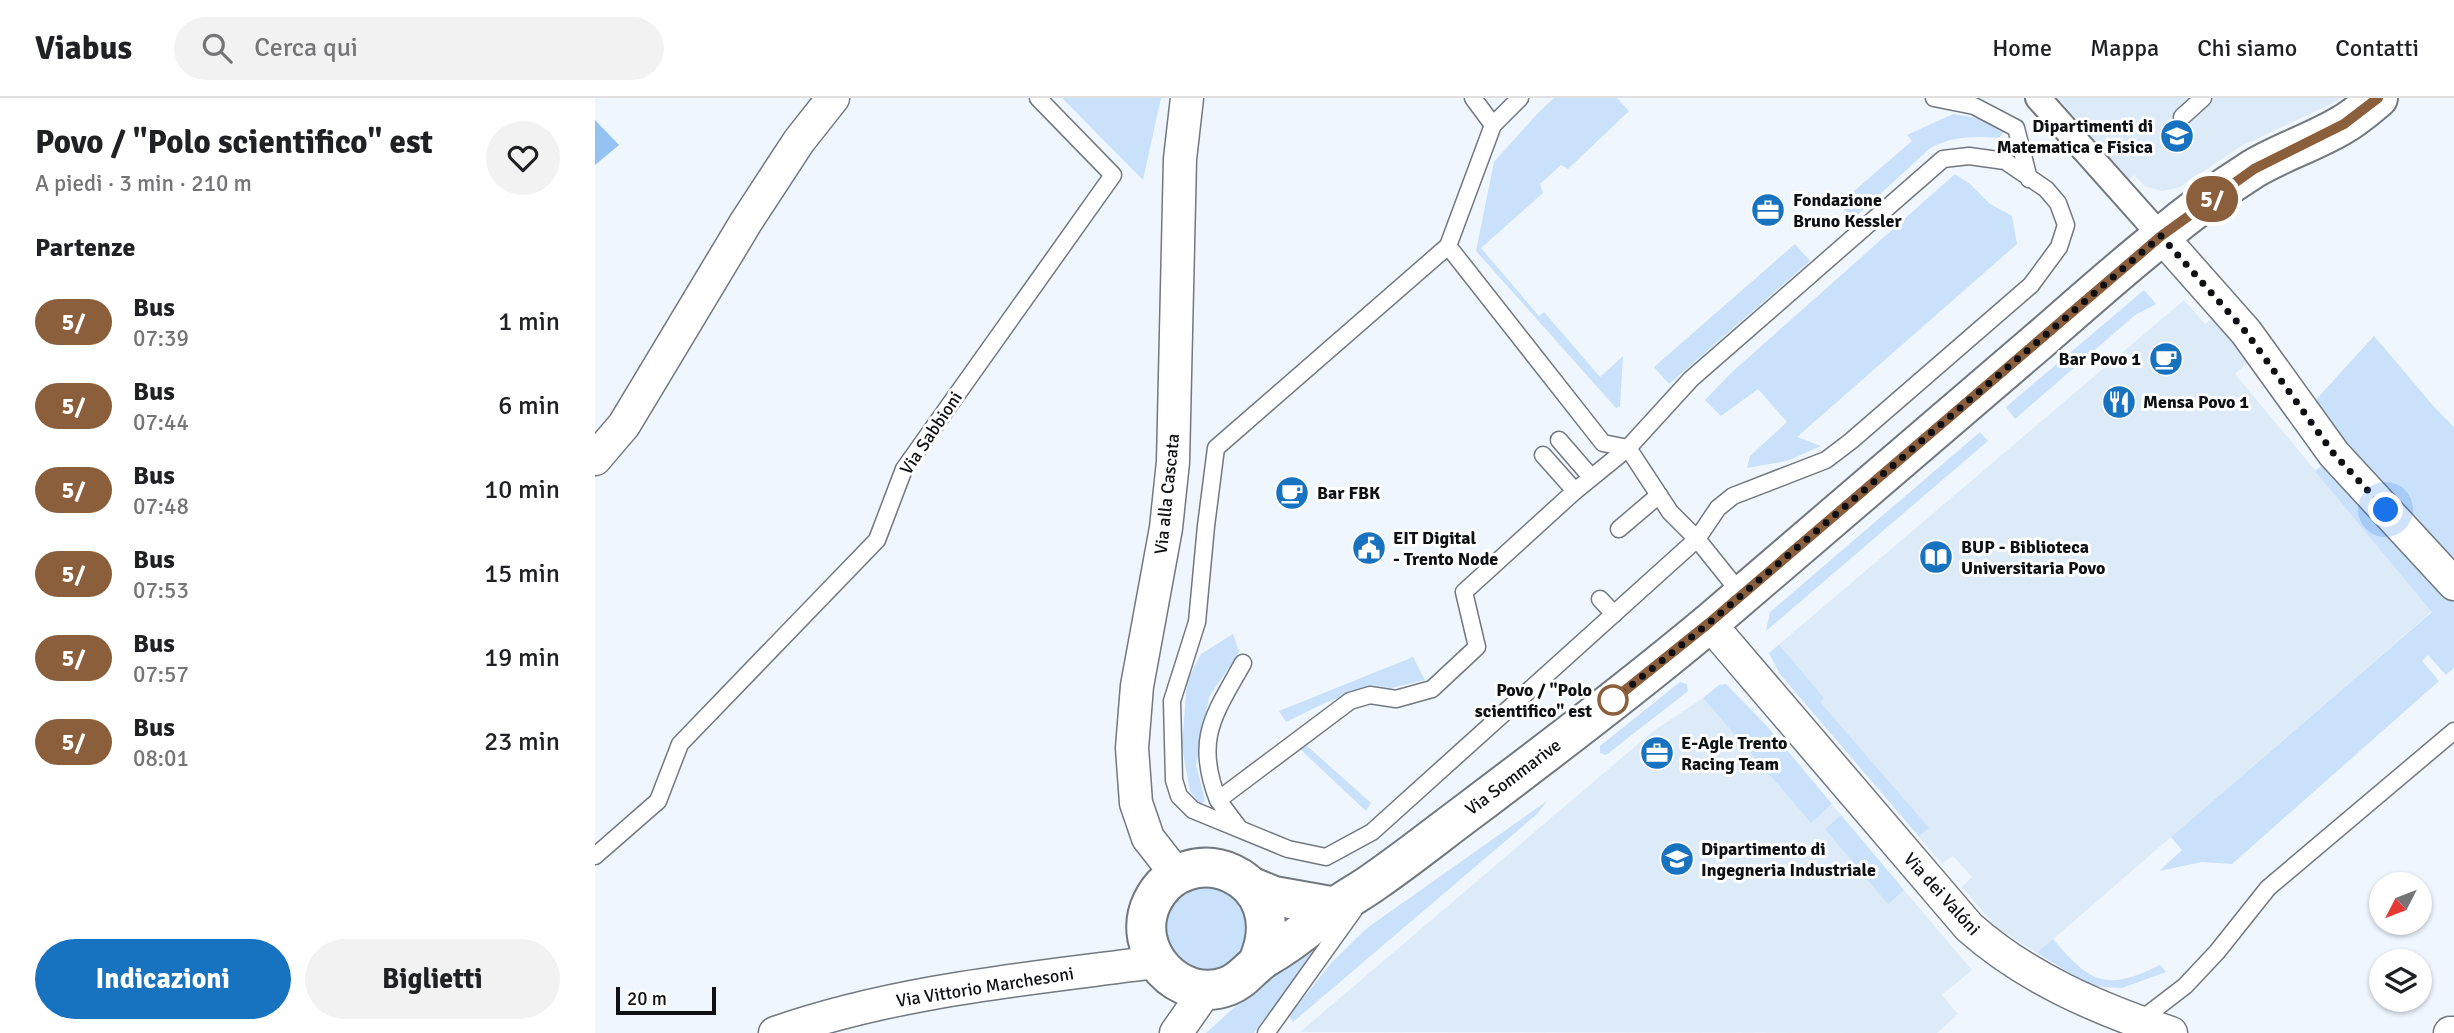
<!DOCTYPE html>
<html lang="it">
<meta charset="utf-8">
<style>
body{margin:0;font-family:Signika,sans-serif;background:#f2f2f2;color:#202124;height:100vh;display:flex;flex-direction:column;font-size:26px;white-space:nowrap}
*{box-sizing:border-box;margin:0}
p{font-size:23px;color:#757577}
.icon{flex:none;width:38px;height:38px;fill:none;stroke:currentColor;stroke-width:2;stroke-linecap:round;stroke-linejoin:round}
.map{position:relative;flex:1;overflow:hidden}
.sheet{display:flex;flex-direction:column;background:#fff;width:595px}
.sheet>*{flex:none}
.badge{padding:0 14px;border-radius:23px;font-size:24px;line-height:46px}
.needle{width:46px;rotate:228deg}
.buttons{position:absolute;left:1774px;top:774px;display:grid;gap:14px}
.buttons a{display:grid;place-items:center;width:63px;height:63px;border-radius:50%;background:#fff;box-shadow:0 2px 5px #0004;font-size:35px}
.scale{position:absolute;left:21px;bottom:18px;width:100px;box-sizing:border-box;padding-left:7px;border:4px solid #0e1013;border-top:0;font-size:19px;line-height:24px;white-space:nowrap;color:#0e1013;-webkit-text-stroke:5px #fff;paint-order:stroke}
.you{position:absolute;width:35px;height:35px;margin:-18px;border:5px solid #fff;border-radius:50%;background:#1a73e8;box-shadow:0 0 0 10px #1a73e833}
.map>.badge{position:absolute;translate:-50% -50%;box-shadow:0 0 0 4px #fff}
h2{padding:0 35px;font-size:26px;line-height:63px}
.round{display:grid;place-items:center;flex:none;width:74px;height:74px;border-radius:37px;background:#f2f2f2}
.summary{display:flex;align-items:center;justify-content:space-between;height:119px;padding:0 35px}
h1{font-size:33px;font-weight:700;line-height:52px}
.primary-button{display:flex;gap:14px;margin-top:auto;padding:14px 35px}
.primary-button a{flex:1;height:80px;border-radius:42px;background:#1772bf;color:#fff;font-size:28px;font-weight:700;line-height:80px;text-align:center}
.primary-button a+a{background:#f2f2f2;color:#202124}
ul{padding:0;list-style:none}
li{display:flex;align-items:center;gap:21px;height:84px;padding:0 35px}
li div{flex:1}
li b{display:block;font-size:26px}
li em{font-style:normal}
li .badge{min-width:77px;font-weight:700;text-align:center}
header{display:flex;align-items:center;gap:42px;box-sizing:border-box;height:98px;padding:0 35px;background:#fff;border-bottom:2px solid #e0e0e0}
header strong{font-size:33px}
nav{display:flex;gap:38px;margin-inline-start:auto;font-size:24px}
.search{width:490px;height:63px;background:#f2f2f2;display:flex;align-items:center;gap:18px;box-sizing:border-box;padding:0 24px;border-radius:38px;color:#757577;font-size:26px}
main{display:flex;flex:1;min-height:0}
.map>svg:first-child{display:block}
.built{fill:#ddeaf7}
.green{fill:#c9e1fb}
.forest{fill:#94c2f3}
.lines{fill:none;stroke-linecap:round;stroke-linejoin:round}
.service-casing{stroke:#72787f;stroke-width:19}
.pedestrian-casing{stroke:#72787f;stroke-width:28}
.minor-casing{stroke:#72787f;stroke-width:35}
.tertiary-casing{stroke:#72787f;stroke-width:42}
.service{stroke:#fff;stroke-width:16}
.pedestrian{stroke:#fff;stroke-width:24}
.minor{stroke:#fff;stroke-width:32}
.tertiary{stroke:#fff;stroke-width:38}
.line-casing{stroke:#fff;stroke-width:16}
.line{stroke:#8b5e3c;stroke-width:10}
.walk{stroke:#0e1013;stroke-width:7;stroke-dasharray:0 12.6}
.stop-dot{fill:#fff;stroke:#8b5e3c;stroke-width:3.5}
.labels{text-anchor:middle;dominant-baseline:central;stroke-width:6;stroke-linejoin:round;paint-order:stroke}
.poi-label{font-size:18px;font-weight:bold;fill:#0e1013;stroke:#fff;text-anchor:start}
.street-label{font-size:18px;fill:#0e1013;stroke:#fff}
.stop-label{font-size:18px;font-weight:bold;fill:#0e1013;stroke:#fff;text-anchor:end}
</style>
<header>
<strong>Viabus</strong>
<div class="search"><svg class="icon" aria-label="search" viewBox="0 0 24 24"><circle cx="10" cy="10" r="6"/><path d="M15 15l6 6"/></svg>Cerca qui</div>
<nav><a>Home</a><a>Mappa</a><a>Chi siamo</a><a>Contatti</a></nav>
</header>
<main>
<section class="sheet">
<div class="summary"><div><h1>Povo / &quot;Polo scientifico&quot; est</h1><p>A piedi · 3 min · 210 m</p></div><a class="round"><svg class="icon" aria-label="heart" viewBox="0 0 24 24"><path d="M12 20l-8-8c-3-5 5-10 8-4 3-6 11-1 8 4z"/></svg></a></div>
<h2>Partenze</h2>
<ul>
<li><span class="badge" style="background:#8b5e3c;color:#fff">5/</span><div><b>Bus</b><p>07:39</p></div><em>1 min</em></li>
<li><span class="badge" style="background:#8b5e3c;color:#fff">5/</span><div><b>Bus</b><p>07:44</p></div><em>6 min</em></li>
<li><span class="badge" style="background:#8b5e3c;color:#fff">5/</span><div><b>Bus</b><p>07:48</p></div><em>10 min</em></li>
<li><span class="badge" style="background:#8b5e3c;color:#fff">5/</span><div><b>Bus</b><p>07:53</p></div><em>15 min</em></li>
<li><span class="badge" style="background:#8b5e3c;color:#fff">5/</span><div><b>Bus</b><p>07:57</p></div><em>19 min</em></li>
<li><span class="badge" style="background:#8b5e3c;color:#fff">5/</span><div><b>Bus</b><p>08:01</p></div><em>23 min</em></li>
</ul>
<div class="primary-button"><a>Indicazioni</a><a>Biglietti</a></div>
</section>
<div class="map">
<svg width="1859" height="935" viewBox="0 0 1859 935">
<rect width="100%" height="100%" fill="#eff6fe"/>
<!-- built -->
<g class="built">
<polygon points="1463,0 1745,0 1738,5 1646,48 1585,89 1567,93 1550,88 1539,77 1534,81"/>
<polygon points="1589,202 1610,226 1618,220 1655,263 1640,276 1837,513 1442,855 1402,830 1367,789 1377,779 1358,758 1347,766 1185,576 1174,555"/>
<polygon points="1108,600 1215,724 1237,707 1246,717 1230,731 1293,805 1309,792 1377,872 1347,897 1363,916 1342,935 705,934 1057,634"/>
</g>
<!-- green -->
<g class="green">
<polygon points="467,0 566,0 548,82"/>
<polygon points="959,0 1022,0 1034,13 973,71 966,67 945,86 948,95 886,150 944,218 949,214 1005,279 1028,258 1025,309 1021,310 881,153 899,64 943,15"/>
<path d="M 1358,16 L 1377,19 L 1411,31 L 1404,40 C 1380,38 1355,38 1334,51 L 1258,121 L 1244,106 L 1317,43 L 1312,37 Z"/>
<polygon points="1360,76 1375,86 1395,106 1417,118 1422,146 1202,339 1226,348 1192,363 1152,370 1155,358 1192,324 1163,291 1126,318 1110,302 1136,275"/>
<polygon points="1200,146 1215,163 1074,286 1059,269"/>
<polygon points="1549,192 1561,206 1540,217 1420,321 1411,309"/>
<polygon points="1779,238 1840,310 1859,329 1859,464 1753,350 1717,306"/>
<polygon points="1385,334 1393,343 1171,533 1175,514"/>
<polygon points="1729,366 1859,500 1859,570 1851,577 1833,557 1827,563 1844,583 1637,766 1607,764 1564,773 1587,752 1576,739 1837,514 1720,373"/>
<polygon points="638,536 644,554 614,599 601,667 610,702 606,708 595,693 587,649 592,583 606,556"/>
<polygon points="1184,547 1229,600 1225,604 1334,730 1324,738 1185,576 1174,555"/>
<polygon points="818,559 830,582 796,590 777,587 732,604 691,624 684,613"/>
<polygon points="1085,584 1092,586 1093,593 1011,657 1005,655 1005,648"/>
<polygon points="1131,586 1171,627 1237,706 1216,725 1108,600 1124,587"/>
<polygon points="712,648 776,705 771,713 705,651"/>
<polygon points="952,703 942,716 698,924 694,918 736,865 772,830"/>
<polygon points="1246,717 1309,792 1293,806 1230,731"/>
<polygon points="619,787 645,800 657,841 630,873 601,874 577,857 569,830 572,815 579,803 590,793"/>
<path d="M 1458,841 C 1495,885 1511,894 1565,867 L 1571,874 L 1527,890 L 1509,889 L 1493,886 L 1442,855 Z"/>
<polygon points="721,850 659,935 611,935 653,897"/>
</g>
<!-- forest -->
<polygon class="forest" points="0,22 24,47 0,67"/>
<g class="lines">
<!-- service casing -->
<g class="service-casing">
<g id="service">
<polyline points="878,0 898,27"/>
<polyline points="1339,0 1379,8 1421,30 1434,81"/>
<polyline points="1587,19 1608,0"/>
<polyline points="853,148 621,350 611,428 602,524 577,603 579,682 584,698 598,712 693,751 731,759 777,734 1102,441 1123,410 1138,398 1231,362 1256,343 1436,187 1464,149 1471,127 1463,105 1451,91 1410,63 1374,58 1348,61 1096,281 1033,350 1008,345 853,148 898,27 925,0"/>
<polyline points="964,342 996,379"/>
<polyline points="948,357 980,393 1033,350 1075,414 1102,441 1147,497"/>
<polyline points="1024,431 1064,397"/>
<polyline points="1005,501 1019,516"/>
<path d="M 623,702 C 599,641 619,617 648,565"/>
<polyline points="644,730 623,702 755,603 775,597 801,601 837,591 882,549 869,494 980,393"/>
<polyline points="0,758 63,703 85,646 282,442 309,371 518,77 443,0"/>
<polyline points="1543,924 1590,888 1622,854 1673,790 1859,633"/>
<polyline points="671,935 759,812"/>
</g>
</g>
<!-- pedestrian casing -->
<g class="pedestrian-casing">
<polyline id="pedestrian" points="1443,0 1566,138"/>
</g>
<!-- minor casing -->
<g class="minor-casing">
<g id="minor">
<polyline points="1566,138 1651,234 1739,356 1859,486"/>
<polyline points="0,361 29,327 151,124 204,43 238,0"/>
<path d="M 1114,525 L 1374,829 C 1431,880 1504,911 1576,935"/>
<polyline points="582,777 553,740 541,705 537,650 542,588 571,430 578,364 585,61 592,0"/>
<path d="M 180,935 C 303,892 433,881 561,864"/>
<polyline points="581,935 611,892"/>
<polyline points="1855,935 1859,935"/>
</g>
</g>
<!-- tertiary casing -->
<g class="tertiary-casing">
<g id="tertiary">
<polyline points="657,789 679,798 741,809"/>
<path d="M 663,864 C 701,776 590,736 557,804 C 534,852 584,907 633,888 C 646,883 652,874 662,866 C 668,860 677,856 684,851 C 705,838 722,822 742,808 C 754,799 768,792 780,783 C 812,761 843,736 874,713 C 956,651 1038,589 1117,523 C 1227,430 1336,335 1446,241 C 1485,207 1523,173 1563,141 C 1590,118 1628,90 1658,71 C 1686,54 1719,44 1747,27 C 1760,20 1772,9 1783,0"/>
</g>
</g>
<!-- service -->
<use href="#service" class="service"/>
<!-- pedestrian -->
<use href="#pedestrian" class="pedestrian"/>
<!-- minor -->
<use href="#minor" class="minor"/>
<!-- tertiary -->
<use href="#tertiary" class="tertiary"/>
</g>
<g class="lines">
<!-- line casing -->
<g class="line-casing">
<polyline id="line" points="1018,602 1114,525 1566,138 1659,71 1749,26 1783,0"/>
</g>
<!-- line -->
<use href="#line" class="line"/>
<!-- walk -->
<polyline class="walk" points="1018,602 1114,525 1566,138 1651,234 1739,356 1791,412"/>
</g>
<!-- icons -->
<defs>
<g id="university-disc" transform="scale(1.75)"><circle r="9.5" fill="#1772bf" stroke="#fff"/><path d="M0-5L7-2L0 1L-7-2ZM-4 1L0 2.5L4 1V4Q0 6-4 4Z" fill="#fff"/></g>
<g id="office-disc" transform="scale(1.75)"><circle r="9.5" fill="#1772bf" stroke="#fff"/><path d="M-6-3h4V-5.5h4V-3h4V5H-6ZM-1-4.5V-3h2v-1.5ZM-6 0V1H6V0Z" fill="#fff"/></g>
<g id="cafe-disc" transform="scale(1.75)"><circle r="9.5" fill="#1772bf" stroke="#fff"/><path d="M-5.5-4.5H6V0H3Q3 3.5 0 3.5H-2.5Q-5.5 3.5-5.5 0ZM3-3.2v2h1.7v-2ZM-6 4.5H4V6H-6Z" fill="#fff"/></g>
<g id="restaurant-disc" transform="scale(1.75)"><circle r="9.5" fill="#1772bf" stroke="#fff"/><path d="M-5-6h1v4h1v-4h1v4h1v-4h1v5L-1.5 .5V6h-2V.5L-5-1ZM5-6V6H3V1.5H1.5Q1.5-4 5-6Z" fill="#fff"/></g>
<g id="civic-disc" transform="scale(1.75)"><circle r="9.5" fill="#1772bf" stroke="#fff"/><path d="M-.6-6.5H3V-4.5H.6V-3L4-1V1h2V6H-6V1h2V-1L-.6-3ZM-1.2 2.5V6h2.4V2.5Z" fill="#fff"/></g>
<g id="library-disc" transform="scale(1.75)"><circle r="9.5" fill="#1772bf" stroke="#fff"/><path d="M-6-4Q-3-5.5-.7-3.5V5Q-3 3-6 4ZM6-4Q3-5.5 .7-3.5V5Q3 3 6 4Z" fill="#fff"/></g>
</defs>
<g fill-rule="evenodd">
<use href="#university-disc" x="1582" y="38"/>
<use href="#office-disc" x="1173" y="112"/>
<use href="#cafe-disc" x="1571" y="261"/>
<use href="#restaurant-disc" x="1524" y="304"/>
<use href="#cafe-disc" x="697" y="395"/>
<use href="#civic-disc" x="774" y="450"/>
<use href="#library-disc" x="1341" y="459"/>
<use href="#office-disc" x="1062" y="655"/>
<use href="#university-disc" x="1082" y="761"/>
</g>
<!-- markers -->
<circle class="stop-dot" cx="1018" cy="602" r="14"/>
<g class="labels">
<!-- poi labels -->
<g class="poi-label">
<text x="1558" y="28" text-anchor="end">Dipartimenti di<tspan x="1558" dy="21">Matematica e Fisica</tspan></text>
<text x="1198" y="102">Fondazione<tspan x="1198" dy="21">Bruno Kessler</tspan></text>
<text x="1546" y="261" text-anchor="end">Bar Povo 1</text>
<text x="1548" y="304">Mensa Povo 1</text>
<text x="722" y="395">Bar FBK</text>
<text x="798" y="440">EIT Digital<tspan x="798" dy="21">- Trento Node</tspan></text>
<text x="1366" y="449">BUP - Biblioteca<tspan x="1366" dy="21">Universitaria Povo</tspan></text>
<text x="1086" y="645">E-Agle Trento<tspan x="1086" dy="21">Racing Team</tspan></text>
<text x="1106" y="751">Dipartimento di<tspan x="1106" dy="21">Ingegneria Industriale</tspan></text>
</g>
<!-- street labels -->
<g class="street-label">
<text transform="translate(336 335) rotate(-56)">Via Sabbioni</text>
<text transform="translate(572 396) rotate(-84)">Via alla Cascata</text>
<text transform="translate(918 679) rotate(-37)">Via Sommarive</text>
<text transform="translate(1347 796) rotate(48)">Via dei Valóni</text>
<text transform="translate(390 889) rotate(-9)">Via Vittorio Marchesoni</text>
</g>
<!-- stop labels -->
<g class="stop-label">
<text x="997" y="592">Povo / "Polo<tspan x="997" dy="21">scientifico" est</tspan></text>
</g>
</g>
</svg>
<div class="buttons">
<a><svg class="needle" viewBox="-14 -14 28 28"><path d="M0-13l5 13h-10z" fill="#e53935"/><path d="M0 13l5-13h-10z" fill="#757577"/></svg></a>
<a><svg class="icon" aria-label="layers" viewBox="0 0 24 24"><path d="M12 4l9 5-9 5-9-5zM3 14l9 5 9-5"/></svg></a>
</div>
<div class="scale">20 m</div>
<div class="you" style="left:1791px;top:412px"></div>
<b class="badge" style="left:1617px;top:101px;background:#8b5e3c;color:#fff">5/</b>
</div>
</main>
